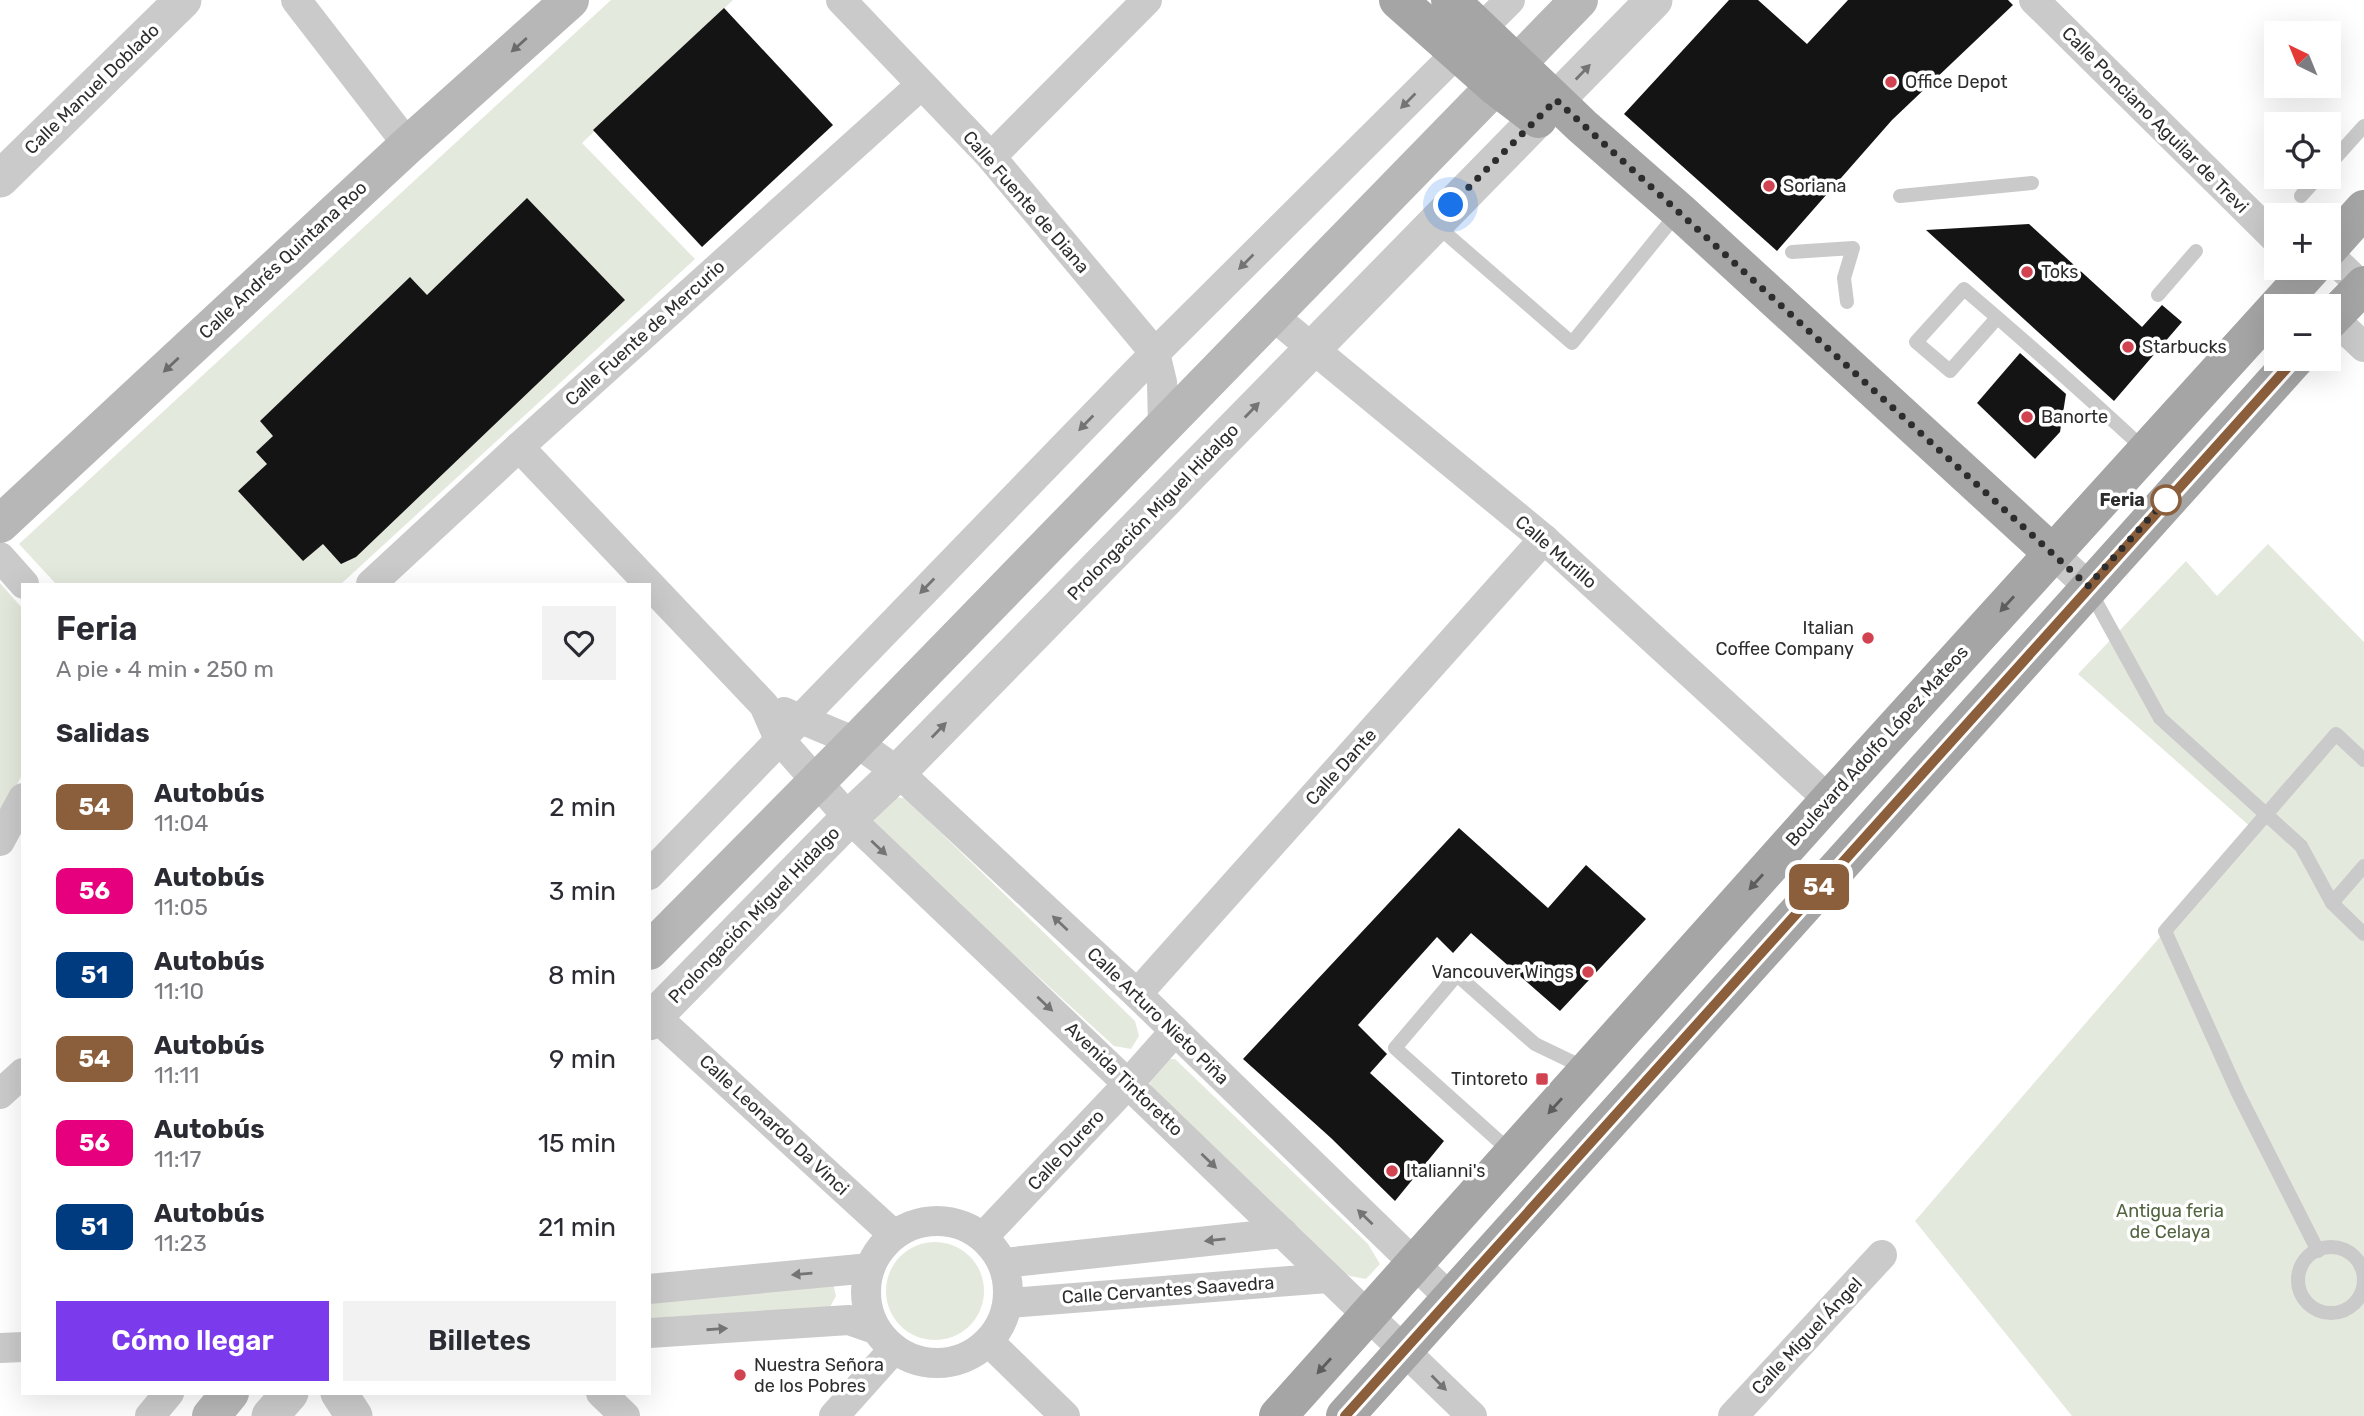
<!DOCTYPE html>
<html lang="es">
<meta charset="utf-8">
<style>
body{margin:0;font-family:Rubik,sans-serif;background:#f2f2f3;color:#2b2b33;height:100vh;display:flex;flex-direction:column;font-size:26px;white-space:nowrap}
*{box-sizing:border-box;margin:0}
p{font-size:23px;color:#7c7c81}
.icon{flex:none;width:38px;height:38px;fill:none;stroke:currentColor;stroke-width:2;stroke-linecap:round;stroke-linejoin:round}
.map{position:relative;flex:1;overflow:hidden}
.drawer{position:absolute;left:21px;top:583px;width:630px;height:812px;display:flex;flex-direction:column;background:#fff;border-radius:0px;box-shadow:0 7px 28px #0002}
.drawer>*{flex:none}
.badge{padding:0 14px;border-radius:10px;font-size:24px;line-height:46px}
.needle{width:46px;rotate:317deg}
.controls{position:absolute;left:2264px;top:21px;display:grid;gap:14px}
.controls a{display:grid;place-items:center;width:77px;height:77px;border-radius:0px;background:#fff;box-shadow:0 7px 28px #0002;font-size:35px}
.you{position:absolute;width:35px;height:35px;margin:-18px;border:5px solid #fff;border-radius:50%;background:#1a73e8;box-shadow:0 0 0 10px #1a73e833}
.map>.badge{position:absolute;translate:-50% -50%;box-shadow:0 0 0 4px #fff}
h2{padding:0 35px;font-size:26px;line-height:63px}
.round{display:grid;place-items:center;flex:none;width:74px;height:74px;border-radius:0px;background:#f2f2f3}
.overview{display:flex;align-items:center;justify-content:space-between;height:119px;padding:0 35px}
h1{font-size:33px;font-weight:600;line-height:52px}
.button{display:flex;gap:14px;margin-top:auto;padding:14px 35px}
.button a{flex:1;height:80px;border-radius:0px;background:#7c3aed;color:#fff;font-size:28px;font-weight:600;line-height:80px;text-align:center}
.button a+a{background:#f2f2f3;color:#2b2b33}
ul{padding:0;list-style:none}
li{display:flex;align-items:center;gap:21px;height:84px;padding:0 35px}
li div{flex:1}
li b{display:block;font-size:26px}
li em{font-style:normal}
li .badge{min-width:77px;font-weight:700;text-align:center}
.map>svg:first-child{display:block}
.green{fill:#e4e9dd}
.building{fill:#141414}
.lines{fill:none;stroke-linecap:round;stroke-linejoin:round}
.service{stroke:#cacaca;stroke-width:14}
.minor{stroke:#cacaca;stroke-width:30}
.tertiary{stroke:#cacaca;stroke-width:37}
.secondary{stroke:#b7b7b7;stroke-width:38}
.primary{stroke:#a5a5a5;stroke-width:38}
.oneway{fill:#6b6b6b}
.oneway2{fill:#747474}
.oneway3{fill:#5d5d5d}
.line-casing{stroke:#fff;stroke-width:16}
.line{stroke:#8b5e3c;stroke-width:10}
.walk{stroke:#2d2d2d;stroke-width:7;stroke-dasharray:0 12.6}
.poi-dot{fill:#d14351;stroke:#fff;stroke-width:2.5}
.stop-dot{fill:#fff;stroke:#8b5e3c;stroke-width:3.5}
.labels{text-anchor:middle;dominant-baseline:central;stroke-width:7;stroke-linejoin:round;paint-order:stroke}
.poi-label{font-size:18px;fill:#2d2d2d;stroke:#fff;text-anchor:start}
.street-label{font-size:18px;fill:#2d2d2d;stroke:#fff}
.stop-label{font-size:18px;font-weight:bold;fill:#2d2d2d;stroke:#fff;text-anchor:end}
.park-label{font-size:18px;fill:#526440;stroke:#fff}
</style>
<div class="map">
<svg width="2364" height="1416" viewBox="0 0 2364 1416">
<rect width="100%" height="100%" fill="#fff"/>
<!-- green -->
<g class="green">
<polygon points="611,0 733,0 582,143 695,259 341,584 56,584 19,544"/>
<polygon points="2268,544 2364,642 2364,1416 2072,1416 1915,1221 2253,829 2078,674 2186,561 2217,596"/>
<polygon points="0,583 23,609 23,773 0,818"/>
<polygon points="892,797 905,798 1135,1021 1139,1036 1131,1049 1114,1046 874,827 870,813"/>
<polygon points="1175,1059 1368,1244 1380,1264 1366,1279 1350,1276 1331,1266 1155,1092 1144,1073 1157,1060"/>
<circle cx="935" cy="1291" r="49"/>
<polygon points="833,1283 836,1296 830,1307 649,1318 649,1298"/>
</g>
<!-- building -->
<g class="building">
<polygon points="1729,0 1758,0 1807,44 1848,0 2008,0 2013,5 1892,120 1777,251 1624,114"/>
<polygon points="724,8 833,125 702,247 593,130"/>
<polygon points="527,198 625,300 356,557 341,564 323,544 303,561 238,491 267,464 256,452 273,436 260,421 410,277 427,295"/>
<polygon points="2029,224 2142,327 2162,305 2182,322 2114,401 1926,230"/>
<polygon points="2020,353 2066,394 2060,432 2035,459 1977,403"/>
<polygon points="1459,828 1548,908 1586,865 1646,919 1560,1011 1471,933 1453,953 1437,937 1358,1025 1387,1054 1370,1073 1444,1141 1395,1201 1331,1138 1243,1059"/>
</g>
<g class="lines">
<!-- service -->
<g class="service">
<polyline points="2329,165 2364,126"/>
<polyline points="1900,196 2032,183"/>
<polyline points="2301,196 2318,177"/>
<polyline points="1435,224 1572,343 1679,211"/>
<polyline points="1792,252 1853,248 1844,278 1847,302"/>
<polyline points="2158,295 2196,251"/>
<path d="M 1997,318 L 1950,371 L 1916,342 L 1964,289 C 2025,341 2085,394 2144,449"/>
<polyline points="2090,591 2160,718 2301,846 2332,903 2364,934"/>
<polyline points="2332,903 2364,866"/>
<polyline points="1511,1152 1395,1048 1457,975 1535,1044 1587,1069"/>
<circle cx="2331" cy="1280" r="33"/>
<polyline points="2318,1251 2238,1093 2165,931 2336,734 2364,760"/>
</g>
<!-- minor -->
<g class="minor">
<polyline points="296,0 408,145"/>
<polyline points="841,0 991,157 1155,353 1162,382 1163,427"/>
<polyline points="2034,0 2277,240"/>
<polyline points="991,157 1147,0"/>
<polyline points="2329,255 2364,288"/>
<polyline points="2329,314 2364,347"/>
<polyline points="1272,315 1544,539 1829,800"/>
<polyline points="519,447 764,705 779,739 849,818 1128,1084 1472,1416"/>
<polyline points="2052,553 2088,586"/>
<polyline points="0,557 24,584"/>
<polyline points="371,584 519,447 921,85"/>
<polyline points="784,712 856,742 898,772 1137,994 1451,1299"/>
<polyline points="0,841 23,798"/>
<polyline points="649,875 1155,353 1510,0"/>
<polyline points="1137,994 1544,539"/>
<polyline points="655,1016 894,1235"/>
<polyline points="0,1094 23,1073"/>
<circle cx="937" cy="1292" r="71"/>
<polyline points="983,1237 1128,1084 1175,1031"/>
<polyline points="1004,1263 1283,1233"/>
<polyline points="649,1289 870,1268"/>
<polyline points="1009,1303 1328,1278"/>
<polyline points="649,1333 849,1320 875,1329"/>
<polyline points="989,1342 1065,1416"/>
<polyline points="0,1348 23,1347"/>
<polyline points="601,1393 625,1416"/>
<polyline points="150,1416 169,1393"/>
<polyline points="834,1416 893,1350"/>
<polyline points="1733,1416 1882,1255"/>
</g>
<!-- tertiary -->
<g class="tertiary">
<polyline points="0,179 183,0"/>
<polyline points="649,1022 849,818 898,772 1654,0"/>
<polyline points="339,1393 354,1416"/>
<polyline points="270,1416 290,1393"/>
</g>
<!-- secondary -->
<g class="secondary">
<polyline points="0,524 408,145 570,0"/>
<polyline points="649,951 856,742 1579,0"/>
<polyline points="211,1416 230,1393"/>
</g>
<!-- primary -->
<g class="primary">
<polyline points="1398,0 1496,87 1538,119"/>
<polyline points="1450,0 1582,126 1679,211 2052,553"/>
<polyline points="2329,248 2364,209"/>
<polyline points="2329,321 2364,285"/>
<polyline points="1278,1416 1829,800 2312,268"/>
<polyline points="1345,1416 2295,359"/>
</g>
</g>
<!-- one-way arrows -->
<defs><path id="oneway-solid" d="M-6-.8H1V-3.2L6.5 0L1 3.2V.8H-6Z" transform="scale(1.75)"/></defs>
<g class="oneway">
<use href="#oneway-solid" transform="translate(519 45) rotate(138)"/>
<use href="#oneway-solid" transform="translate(171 365) rotate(137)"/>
</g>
<g class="oneway2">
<use href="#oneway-solid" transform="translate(1583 72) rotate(-46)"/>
<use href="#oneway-solid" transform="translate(1408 101) rotate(135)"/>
<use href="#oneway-solid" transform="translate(1246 262) rotate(135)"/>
<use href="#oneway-solid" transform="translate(1252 410) rotate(-46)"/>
<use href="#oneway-solid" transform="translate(1086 423) rotate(134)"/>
<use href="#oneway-solid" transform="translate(927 586) rotate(134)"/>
<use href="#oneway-solid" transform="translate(939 730) rotate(-46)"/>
<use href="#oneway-solid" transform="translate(879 848) rotate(43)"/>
<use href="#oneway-solid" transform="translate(1060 923) rotate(-137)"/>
<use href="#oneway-solid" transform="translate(1045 1004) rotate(43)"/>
<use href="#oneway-solid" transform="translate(1209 1161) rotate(44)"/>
<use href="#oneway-solid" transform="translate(1365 1217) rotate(-136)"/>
<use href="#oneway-solid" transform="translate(1215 1240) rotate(174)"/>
<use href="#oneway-solid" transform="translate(802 1274) rotate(175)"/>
<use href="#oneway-solid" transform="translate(717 1329) rotate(-4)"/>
<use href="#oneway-solid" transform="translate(1439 1383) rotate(45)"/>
</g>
<g class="oneway3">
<use href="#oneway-solid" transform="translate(2007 604) rotate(132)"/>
<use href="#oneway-solid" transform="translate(1756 882) rotate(132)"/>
<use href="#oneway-solid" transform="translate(1555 1106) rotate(132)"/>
<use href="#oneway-solid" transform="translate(1324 1366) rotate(132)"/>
</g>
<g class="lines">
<!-- line casing -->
<g class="line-casing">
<polyline id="line" points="1345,1416 2295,359"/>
</g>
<!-- line -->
<use href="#line" class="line"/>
<!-- walk -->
<polyline class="walk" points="1451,205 1556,100 2088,586 2174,491 2166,500"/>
</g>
<!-- markers -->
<g class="poi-dot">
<circle cx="1891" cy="82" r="7"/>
<circle cx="1769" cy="186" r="7"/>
<circle cx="2027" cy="272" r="7"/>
<circle cx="2128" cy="347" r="7"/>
<circle cx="2027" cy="417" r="7"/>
<circle cx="1868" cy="638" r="7"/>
<circle cx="1588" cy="972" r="7"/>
<rect x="1535" y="1072" width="14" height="14" rx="3.5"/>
<circle cx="1392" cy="1171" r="7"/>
<circle cx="740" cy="1375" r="7"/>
</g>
<circle class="stop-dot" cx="2166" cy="500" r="14"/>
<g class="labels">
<!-- poi labels -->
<g class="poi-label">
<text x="1905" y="82">Office Depot</text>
<text x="1783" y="186">Soriana</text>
<text x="2041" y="272">Toks</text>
<text x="2142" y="347">Starbucks</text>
<text x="2041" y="417">Banorte</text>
<text x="1854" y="628" text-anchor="end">Italian<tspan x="1854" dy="21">Coffee Company</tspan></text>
<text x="1574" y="972" text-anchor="end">Vancouver Wings</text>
<text x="1528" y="1079" text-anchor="end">Tintoreto</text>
<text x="1406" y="1171">Italianni's</text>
<text x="754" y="1365">Nuestra Señora<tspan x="754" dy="21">de los Pobres</tspan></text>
</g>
<!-- street labels -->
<g class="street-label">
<text transform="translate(92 89) rotate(-44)">Calle Manuel Doblado</text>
<text transform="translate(2155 120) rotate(45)">Calle Ponciano Aguilar de Trevi</text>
<text transform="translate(1026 202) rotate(49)">Calle Fuente de Diana</text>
<text transform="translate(283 260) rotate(-43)">Calle Andrés Quintana Roo</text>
<text transform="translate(645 333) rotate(-42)">Calle Fuente de Mercurio</text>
<text transform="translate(1153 512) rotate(-46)">Prolongación Miguel Hidalgo</text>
<text transform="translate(1556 552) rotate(41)">Calle Murillo</text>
<text transform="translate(1877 746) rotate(-48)">Boulevard Adolfo López Mateos</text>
<text transform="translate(1341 767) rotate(-48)">Calle Dante</text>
<text transform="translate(754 915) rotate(-46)">Prolongación Miguel Hidalgo</text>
<text transform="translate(1158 1016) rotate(44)">Calle Arturo Nieto Piña</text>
<text transform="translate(1124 1079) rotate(44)">Avenida Tintoretto</text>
<text transform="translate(774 1125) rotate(43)">Calle Leonardo Da Vinci</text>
<text transform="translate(1066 1150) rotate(-47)">Calle Durero</text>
<text transform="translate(1168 1290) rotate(-4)">Calle Cervantes Saavedra</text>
<text transform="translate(1807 1336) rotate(-47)">Calle Miguel Ángel</text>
</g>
<!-- stop labels -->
<g class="stop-label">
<text x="2145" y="500">Feria</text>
</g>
<!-- park labels -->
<g class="park-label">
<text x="2170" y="1211">Antigua feria<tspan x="2170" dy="21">de Celaya</tspan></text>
</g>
</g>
</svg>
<div class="controls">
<a><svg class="needle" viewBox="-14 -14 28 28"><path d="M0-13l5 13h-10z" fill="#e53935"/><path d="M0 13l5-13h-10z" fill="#7c7c81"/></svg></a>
<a><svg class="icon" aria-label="locate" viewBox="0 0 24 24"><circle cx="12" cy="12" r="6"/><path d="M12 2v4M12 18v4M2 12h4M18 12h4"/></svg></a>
<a>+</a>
<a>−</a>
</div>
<div class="you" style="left:1451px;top:205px"></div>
<b class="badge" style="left:1819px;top:887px;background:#8b5e3c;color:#fff">54</b>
<section class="drawer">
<div class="overview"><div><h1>Feria</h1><p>A pie · 4 min · 250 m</p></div><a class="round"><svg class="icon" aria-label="heart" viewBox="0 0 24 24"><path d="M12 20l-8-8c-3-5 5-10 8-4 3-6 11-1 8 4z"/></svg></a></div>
<h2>Salidas</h2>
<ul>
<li><span class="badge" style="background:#8b5e3c;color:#fff">54</span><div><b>Autobús</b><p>11:04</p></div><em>2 min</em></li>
<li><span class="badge" style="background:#e6007e;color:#fff">56</span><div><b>Autobús</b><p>11:05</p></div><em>3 min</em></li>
<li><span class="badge" style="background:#003b80;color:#fff">51</span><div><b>Autobús</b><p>11:10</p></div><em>8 min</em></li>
<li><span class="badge" style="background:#8b5e3c;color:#fff">54</span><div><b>Autobús</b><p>11:11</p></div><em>9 min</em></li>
<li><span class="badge" style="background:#e6007e;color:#fff">56</span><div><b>Autobús</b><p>11:17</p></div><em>15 min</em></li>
<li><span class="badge" style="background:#003b80;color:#fff">51</span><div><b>Autobús</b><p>11:23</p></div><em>21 min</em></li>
</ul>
<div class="button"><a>Cómo llegar</a><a>Billetes</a></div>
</section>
</div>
